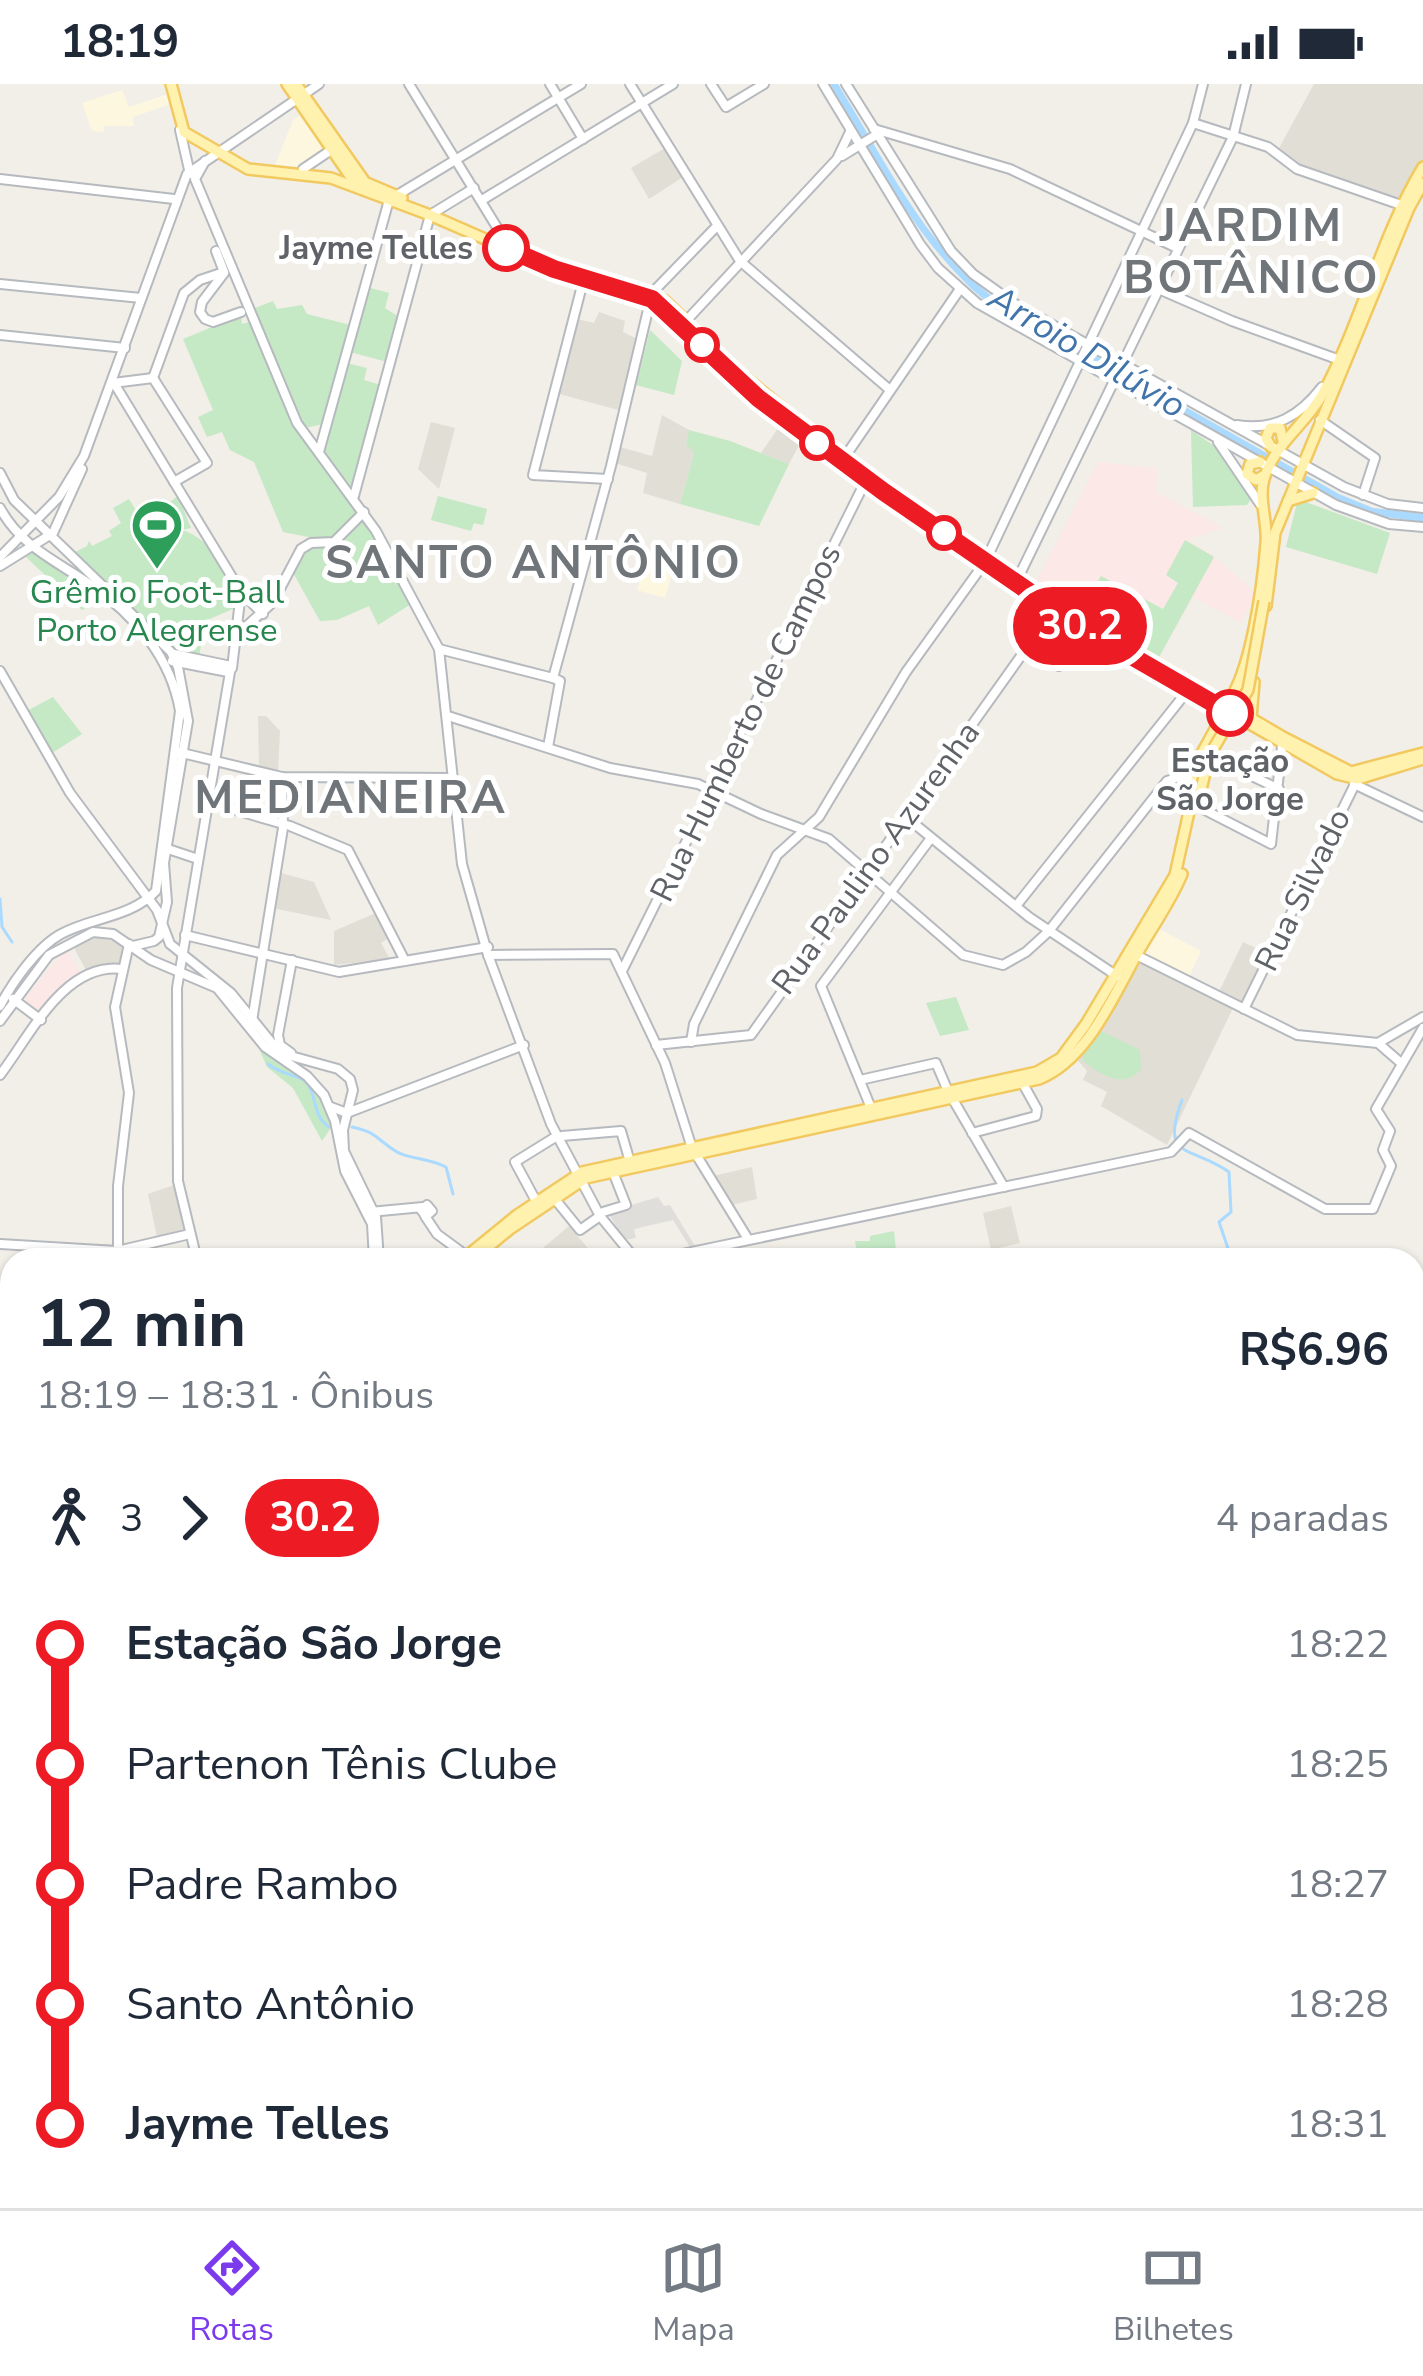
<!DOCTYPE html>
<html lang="pt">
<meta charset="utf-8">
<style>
body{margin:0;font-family:"Nunito Sans",sans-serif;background:#f6f6f7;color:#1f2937;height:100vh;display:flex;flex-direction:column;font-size:45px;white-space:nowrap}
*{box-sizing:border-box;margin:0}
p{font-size:39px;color:#747a83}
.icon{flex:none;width:66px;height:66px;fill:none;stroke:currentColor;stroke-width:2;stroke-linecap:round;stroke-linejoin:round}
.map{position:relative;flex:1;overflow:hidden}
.panel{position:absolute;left:0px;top:1164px;width:1425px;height:960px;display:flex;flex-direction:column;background:#fff;border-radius:36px 36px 0 0;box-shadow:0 3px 9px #0004}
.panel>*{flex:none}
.badge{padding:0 24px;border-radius:39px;font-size:42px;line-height:78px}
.map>.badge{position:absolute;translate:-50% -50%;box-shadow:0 0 0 6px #fff}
.legs{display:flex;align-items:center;gap:18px;height:132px;padding:0 36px;font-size:39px}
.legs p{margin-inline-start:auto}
.summary{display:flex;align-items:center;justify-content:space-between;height:204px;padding:0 36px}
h1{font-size:66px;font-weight:700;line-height:90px}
ul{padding:0 36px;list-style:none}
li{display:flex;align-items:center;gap:42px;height:120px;font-size:45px}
li i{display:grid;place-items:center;width:18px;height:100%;margin:0 15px;background:currentColor}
li i::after{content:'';width:30px;height:30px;margin:-15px;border:9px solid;border-radius:50%;background:#fff}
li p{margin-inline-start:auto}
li:first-child i{background:linear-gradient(#0000 50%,currentColor 0)}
li:last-child i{background:linear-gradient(currentColor 50%,#0000 0)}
.status{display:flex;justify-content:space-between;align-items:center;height:84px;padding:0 60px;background:#fff;direction:ltr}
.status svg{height:33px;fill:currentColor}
.dock{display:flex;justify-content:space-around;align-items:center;height:168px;border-top:3px solid #e0e1e3;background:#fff;font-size:33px;color:#747a83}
.dock a{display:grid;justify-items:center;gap:6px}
.dock .selected{color:#7c3aed}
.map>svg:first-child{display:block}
.commercial{fill:#fef7e0}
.industrial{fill:#e0deda}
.education{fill:#e1ded6}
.medical{fill:#fce8e6}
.green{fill:#c5e8c5}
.water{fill:#aadaff}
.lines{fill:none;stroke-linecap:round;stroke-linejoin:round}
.stream{stroke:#aadaff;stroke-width:3}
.secondary-casing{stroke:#b6babf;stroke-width:12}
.primary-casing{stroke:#f2c960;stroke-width:14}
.secondary{stroke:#fff;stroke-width:8}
.primary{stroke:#fff2af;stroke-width:9}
.primary-bridge-casing{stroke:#f2c960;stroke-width:14;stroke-linecap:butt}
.primary-bridge{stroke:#fff2af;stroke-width:9}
.line-1-casing{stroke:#fff;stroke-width:27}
.line-1{stroke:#ed1c24;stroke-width:18}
.stop-1-dot{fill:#fff;stroke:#ed1c24;stroke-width:6}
.labels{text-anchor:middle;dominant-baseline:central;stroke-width:10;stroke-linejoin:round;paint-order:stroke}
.stop-label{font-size:33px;font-weight:bold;fill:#5f6368;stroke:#fff;text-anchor:end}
.leisure-label{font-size:33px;fill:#27864d;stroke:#fff}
.street-label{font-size:33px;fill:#5f6368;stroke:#fff}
.water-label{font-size:36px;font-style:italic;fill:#4174aa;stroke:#fff}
.district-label{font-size:45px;font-weight:bold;letter-spacing:3px;fill:#70757a;stroke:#fff}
</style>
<div class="status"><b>18:19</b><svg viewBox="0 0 49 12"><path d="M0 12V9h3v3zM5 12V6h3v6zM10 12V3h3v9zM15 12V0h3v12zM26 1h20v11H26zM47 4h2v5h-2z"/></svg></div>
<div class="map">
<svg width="1423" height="2124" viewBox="0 0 1423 2124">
<rect width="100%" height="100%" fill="#f1efe8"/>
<!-- commercial -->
<g class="commercial">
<polygon points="122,6 129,23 168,10 171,20 133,33 134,42 104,42 104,48 92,47 82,19"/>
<polygon points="305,28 330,65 303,83 275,81 293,36"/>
<polygon points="646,474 674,482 665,514 637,506"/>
<polygon points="1155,843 1201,867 1189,893 1141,869"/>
</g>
<!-- industrial -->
<polygon class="industrial" points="658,1113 664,1122 670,1121 695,1162 690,1163 673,1136 634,1145 636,1154 624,1156 608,1128"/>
<!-- education -->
<g class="education">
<polygon points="1314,0 1423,0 1423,76 1400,116 1298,82 1278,66"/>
<polygon points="665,64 683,93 649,115 631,84"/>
<polygon points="599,228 625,237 623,248 639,256 622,327 559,310 577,235 594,239"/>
<polygon points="662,331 689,346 686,360 694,369 680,420 643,409 647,389 615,379 620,363 652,372"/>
<polygon points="783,337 804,352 789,380 761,369"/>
<polygon points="431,338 455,344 439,405 418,385"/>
<polygon points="258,632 266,632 280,647 278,688 259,683"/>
<polygon points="277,788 314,798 331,836 272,824"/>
<polygon points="378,828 390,853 381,859 390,875 334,881 334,847"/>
<polygon points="102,852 123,862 119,880 86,886 75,866 76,860"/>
<polygon points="1243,858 1266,869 1242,919 1219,908"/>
<polygon points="1137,875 1233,924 1167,1061 1101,1022 1107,1008 1083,996 1087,987 1074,972"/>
<polygon points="752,1083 757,1115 731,1121 713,1092"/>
<polygon points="174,1101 185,1146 157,1153 148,1110"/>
<polygon points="1011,1122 1020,1159 991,1166 983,1129"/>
<polygon points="569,1142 592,1169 585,1176 540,1176 537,1169"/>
</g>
<!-- medical -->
<g class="medical">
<polygon points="1098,378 1157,384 1156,408 1223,444 1187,456 1211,470 1256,509 1241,539 1193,513 1158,575 1078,530 1035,500"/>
<polygon points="66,865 80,889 40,932 22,918"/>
</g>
<!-- green -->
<g class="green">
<polygon points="367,203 389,209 385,224 399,233 387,278 350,268"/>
<polygon points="273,217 277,225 302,221 307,230 351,241 324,340 305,344 253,225"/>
<polygon points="241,231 242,240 249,238 292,341 358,428 329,457 283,448 254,378 230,366 222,348 207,353 198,333 213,326 183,255"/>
<polygon points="650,246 682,277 674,311 636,301"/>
<polygon points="347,279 367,284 364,296 381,301 353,405 323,368"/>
<polygon points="689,346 730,357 789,380 759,442 680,420 694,369 686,360"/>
<polygon points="1191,346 1217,364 1253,412 1247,421 1193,423"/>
<path d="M 178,412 L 191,444 L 182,446 C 213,455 232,494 235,524 L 205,537 L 199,573 L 175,568 L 73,469 L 87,462 L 89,457 L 92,462 L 112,452 L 109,447 L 121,439 L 113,424 L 129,415 L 143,438 Z"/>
<polygon points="438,412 487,425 483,441 474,439 471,447 431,436"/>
<polygon points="1303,417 1390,449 1377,490 1286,463 1297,419"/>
<path d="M 362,434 L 411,520 L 378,541 L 369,522 L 337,536 L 320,537 L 292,487 C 304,468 309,461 332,461 Z"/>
<polygon points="1185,456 1214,473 1158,575 1079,530 1101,492 1163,525 1178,499 1166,491"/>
<polygon points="31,468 103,515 82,526 26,473"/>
<polygon points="53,613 82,650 52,669 27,627"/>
<polygon points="956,913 969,946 940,952 926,919"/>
<path d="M 1099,946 L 1140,966 L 1141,985 C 1124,1006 1101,991 1083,977 L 1084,957 Z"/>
<path d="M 253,951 C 279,984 323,996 332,1042 L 322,1057 L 293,1004 L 267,983 Z"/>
<polygon points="894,1147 897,1176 849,1176 858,1174 855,1157 870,1157 870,1152"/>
<polygon points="1413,2098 1423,2102 1423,2124 1262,2124 1305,2112 1413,2112"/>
<polygon points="357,2112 551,2112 562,2124 382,2124"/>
<polygon points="757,2112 1100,2112 1057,2124 749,2124"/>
</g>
<!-- water -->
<path class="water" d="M 830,0 L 838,0 C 885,76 923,158 994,214 L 1339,410 L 1373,424 L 1423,430 L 1423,438 L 1371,431 L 1336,416 L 990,221 C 918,162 877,79 830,0 Z"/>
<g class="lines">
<!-- stream -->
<g class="stream">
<polyline points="0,815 2,843 12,858"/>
<path d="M 268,980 C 280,990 300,992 305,997 C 318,1010 311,1031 329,1043"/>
<path d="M 1182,1016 C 1159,1077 1192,1061 1229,1088 L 1231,1128 L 1219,1138 L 1232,1176"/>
<path d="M 352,1043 C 377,1048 377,1056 397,1068 C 409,1075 429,1074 446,1083 L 453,1110"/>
<polyline points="1413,1406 1423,1412"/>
<polyline points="0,1585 10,1579"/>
<polyline points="1413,1702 1423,1677"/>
<polyline points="1413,1791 1423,1788"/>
<polyline points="1413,2044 1423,2045"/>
<polyline points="354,2112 363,2124"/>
<polyline points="889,2112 893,2124"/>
<polyline points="1289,2112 1296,2124"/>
<polyline points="405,2124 426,2112"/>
<polyline points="1052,2124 1071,2116 1091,2121 1099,2112"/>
</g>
<!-- secondary casing -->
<g class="secondary-casing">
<g id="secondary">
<polyline points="409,0 506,158"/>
<polyline points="550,0 583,55"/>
<polyline points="630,0 740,177 890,306"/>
<polyline points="711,0 726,23 764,0"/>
<polyline points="823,0 920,160 938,184 977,219 1336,421 1389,440 1423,443"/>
<polyline points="846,0 951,167 973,190 1015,220 1344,403 1388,420 1423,424"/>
<polyline points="1193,39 1268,63 1297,85 1407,123"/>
<polyline points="874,45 1010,85 1177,164"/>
<polyline points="180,46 190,90"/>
<polyline points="842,72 876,51"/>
<polyline points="205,77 195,95 297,339 376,447 439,565 462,780 488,871 551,1040 600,1132 636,1176"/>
<polyline points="303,85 337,62"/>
<polyline points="0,95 174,115"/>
<polyline points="482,116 673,0"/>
<polyline points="216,167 224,188"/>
<polyline points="224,189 202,218 200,228 205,235 213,238 241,228"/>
<polyline points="1122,189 1232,237 1337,275 1344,274"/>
<polyline points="585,190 533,391 608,395"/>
<polyline points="0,200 141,214"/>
<polyline points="686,237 837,75 850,48"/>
<polyline points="0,251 125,264"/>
<polyline points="153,294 207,379 174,398"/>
<polyline points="153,294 184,209 200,196 224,188"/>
<polyline points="113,299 153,294"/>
<polyline points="114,299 241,508 232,584"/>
<polyline points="1320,336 1375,374 1363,411"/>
<path d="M 1237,341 C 1274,347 1300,332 1322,303"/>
<polyline points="1218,358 1260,420"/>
<polyline points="319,368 389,116 581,0"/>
<polyline points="842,377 960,205"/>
<polyline points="0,389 14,416 171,568 178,583 188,637 164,779 167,818 159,853 154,857 133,862"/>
<polyline points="354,412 430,131 474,104"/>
<path d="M 0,424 C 21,463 57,477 91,501 C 135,531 171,574 180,627 L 156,807 C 130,834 92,833 61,850 C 37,863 12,899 0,922"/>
<polyline points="0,473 59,413 84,372 187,90 319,0"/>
<polyline points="0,482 53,449 82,385"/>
<polyline points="1018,494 1233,53 1246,0"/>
<polyline points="241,508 263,530"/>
<polyline points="238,550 273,518 301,465 311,459 334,458 364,428"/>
<polyline points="1031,559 1059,582 1086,546"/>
<polyline points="439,565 553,594"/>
<polyline points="174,570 231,582"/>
<polyline points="172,577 228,588"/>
<polyline points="0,587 70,709 157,826 170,860 231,909 280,969 338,985 350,995 353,1006 343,1046 344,1067 376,1133 379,1176"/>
<polyline points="448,632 610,684 698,700 761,730 829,755 963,871 1003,881 1026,868 1048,848 1167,697 1182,692 1195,698"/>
<polyline points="548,663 560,597 553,594 611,382 652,209 717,142"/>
<polyline points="178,668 282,693 453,694"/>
<polyline points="1212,673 1279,705"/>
<polyline points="1354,700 1423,733"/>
<polyline points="208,718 290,742 348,766 405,877"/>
<polyline points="1197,722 1271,760 1283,654"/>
<polyline points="906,733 1029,833 1117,892"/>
<polyline points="162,763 198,775"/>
<polyline points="1016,822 1189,605"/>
<polyline points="185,851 339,888 488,863"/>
<polyline points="488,871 613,870 665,979 692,1064 748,1155"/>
<polyline points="1136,871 1297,951 1378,959"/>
<polyline points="622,887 869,390"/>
<polyline points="13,915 41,936"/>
<polyline points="1244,925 1358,694"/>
<polyline points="0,937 49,871 93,848 113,850 151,876 217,904 265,963 307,992 324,1011 335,1037 345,1087 372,1140 374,1176"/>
<polyline points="252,937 283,744 282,693"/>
<polyline points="691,958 694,940 777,771 819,733 906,588 985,478 1193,39 1203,0"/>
<polyline points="1378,959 1423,933"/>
<polyline points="1378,959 1401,979"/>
<polyline points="656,961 751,951 1058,520"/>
<polyline points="291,969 280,961 278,951 292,876"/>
<path d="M 0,991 C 30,952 64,878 122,885"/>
<polyline points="860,996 936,979 948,1007 1004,1103"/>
<polyline points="331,1023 347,1029 524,961"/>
<polyline points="871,1024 821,902 931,754"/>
<polyline points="972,1049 1036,1032 1037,1025 1022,998"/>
<polyline points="562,1052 621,1047 630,1078"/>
<polyline points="554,1114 580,1146 600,1132"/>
<polyline points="536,1117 515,1078 557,1052"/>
<polygon points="427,1121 432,1127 426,1132 421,1126"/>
<polyline points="370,1128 423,1123"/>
<polyline points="603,1128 626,1121 613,1088"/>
<polyline points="425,1132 437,1150 471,1175"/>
<polyline points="0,1160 117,1167 190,1150"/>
<polyline points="118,1176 118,1102 129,1009 115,923 129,860"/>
<polyline points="197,1176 178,1097 177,904 231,582"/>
<polyline points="653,1176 1171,1068 1189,1049 1325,1125 1373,1125 1391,1082 1383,1066 1390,1047 1376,1025 1423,944"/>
<polyline points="0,1318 12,1308"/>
<polyline points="0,1471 12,1459"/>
<polyline points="0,1717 12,1736"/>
<polyline points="1413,1859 1423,1869"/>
</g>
</g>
<!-- primary casing -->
<g class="primary-casing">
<g id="primary">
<polyline points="171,0 184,48 248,85 331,94 430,131 554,185 652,215 758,314 884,408 1076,540 1337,690 1358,695 1423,675"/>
<polyline points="287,0 350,92 402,114"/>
<polyline points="296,0 365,98"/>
<polyline points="642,206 664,216 686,237"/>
<polyline points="746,294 788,329"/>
<polyline points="1271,363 1266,354 1270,344 1280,344 1283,357"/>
<polyline points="1260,378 1250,380 1247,390 1256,396 1263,392"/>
<polyline points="1288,417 1313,409"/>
<polyline points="1266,522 1275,449 1409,124 1423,99"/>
<polyline points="1066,526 1283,653 1351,688 1423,669"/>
<path d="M 1227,619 C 1251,590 1263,499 1266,459 C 1268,439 1258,414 1264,395 C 1274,360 1305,341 1322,311 C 1362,238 1380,154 1423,83"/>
<polyline points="1251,634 1254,598"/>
<polyline points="462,1176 517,1131 582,1088 1037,988 1061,974 1086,940 1175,791 1202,669 1225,627"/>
<path d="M 472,1176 L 510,1145 L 586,1094 L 1039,995 C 1089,975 1115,908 1141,863 C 1155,839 1172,815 1182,790"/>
<polyline points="0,1752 12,1737"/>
</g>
</g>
<!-- secondary -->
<use href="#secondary" class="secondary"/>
<!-- primary -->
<use href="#primary" class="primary"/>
<!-- primary-bridge casing -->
<g class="primary-bridge-casing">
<polyline id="primary-bridge" points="1198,718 1209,672 1248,606 1264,517"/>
</g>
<!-- primary-bridge -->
<use href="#primary-bridge" class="primary-bridge"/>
</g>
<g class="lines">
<!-- line-1 casing -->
<g class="line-1-casing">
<polyline id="line-1" points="506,164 554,185 652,215 758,314 884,408 1076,540 1230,629"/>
</g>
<!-- line-1 -->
<use href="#line-1" class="line-1"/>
</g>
<!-- icons -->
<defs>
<g id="stadium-pin" transform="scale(2.7)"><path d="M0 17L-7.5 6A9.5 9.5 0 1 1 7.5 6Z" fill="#2e9e5b" stroke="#fff"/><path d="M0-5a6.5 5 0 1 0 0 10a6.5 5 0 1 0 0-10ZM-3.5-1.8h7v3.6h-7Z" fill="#fff"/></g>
</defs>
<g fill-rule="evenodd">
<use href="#stadium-pin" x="157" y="441"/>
</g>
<!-- markers -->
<g class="stop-1-dot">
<circle cx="506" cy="164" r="21"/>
<circle cx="702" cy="261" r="15"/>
<circle cx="817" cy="359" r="15"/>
<circle cx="944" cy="449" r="15"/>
<circle cx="1230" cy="629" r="21"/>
</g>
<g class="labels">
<!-- stop labels -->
<g class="stop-label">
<text x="473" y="164">Jayme Telles</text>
<text x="1230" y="677" text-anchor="middle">Estação<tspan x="1230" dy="38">São Jorge</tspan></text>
</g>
<!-- leisure labels -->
<g class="leisure-label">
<text x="157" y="508">Grêmio Foot-Ball<tspan x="157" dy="38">Porto Alegrense</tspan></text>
</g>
<!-- street labels -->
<g class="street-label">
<text transform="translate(746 639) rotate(-64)">Rua Humberto de Campos</text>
<text transform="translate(876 774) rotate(-54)">Rua Paulino Azurenha</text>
<text transform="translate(1303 806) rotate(-64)">Rua Silvado</text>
</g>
<!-- water labels -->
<g class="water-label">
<text transform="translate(1087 268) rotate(31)">Arroio Dilúvio</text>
</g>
<!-- district labels -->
<g class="district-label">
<text x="1252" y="142">JARDIM<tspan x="1252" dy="52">BOTÂNICO</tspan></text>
<text x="534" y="479">SANTO ANTÔNIO</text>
<text x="351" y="714">MEDIANEIRA</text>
</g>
</g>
</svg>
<b class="badge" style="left:1080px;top:542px;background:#ed1c24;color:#fff">30.2</b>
<section class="panel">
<div class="summary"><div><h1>12 min</h1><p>18:19 – 18:31 · Ônibus</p></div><b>R$6.96</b></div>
<div class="legs"><svg class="icon" aria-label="walk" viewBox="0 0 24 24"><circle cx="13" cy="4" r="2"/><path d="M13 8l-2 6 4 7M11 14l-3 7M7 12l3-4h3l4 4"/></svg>3<svg class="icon" aria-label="forward" viewBox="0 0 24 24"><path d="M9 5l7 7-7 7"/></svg><b class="badge" style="background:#ed1c24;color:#fff">30.2</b><p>4 paradas</p></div>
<ul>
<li><i style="color:#ed1c24"></i><b>Estação São Jorge</b><p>18:22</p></li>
<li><i style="color:#ed1c24"></i><span>Partenon Tênis Clube</span><p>18:25</p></li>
<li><i style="color:#ed1c24"></i><span>Padre Rambo</span><p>18:27</p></li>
<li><i style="color:#ed1c24"></i><span>Santo Antônio</span><p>18:28</p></li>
<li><i style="color:#ed1c24"></i><b>Jayme Telles</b><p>18:31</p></li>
</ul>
</section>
</div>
<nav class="dock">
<a class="selected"><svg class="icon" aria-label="directions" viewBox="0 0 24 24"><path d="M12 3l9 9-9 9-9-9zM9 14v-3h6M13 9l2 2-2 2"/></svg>Rotas</a>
<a><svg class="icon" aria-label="map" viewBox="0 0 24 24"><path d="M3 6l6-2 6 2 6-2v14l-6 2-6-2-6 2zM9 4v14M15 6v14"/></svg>Mapa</a>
<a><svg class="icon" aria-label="tickets" viewBox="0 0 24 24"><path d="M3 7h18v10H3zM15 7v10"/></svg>Bilhetes</a>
</nav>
